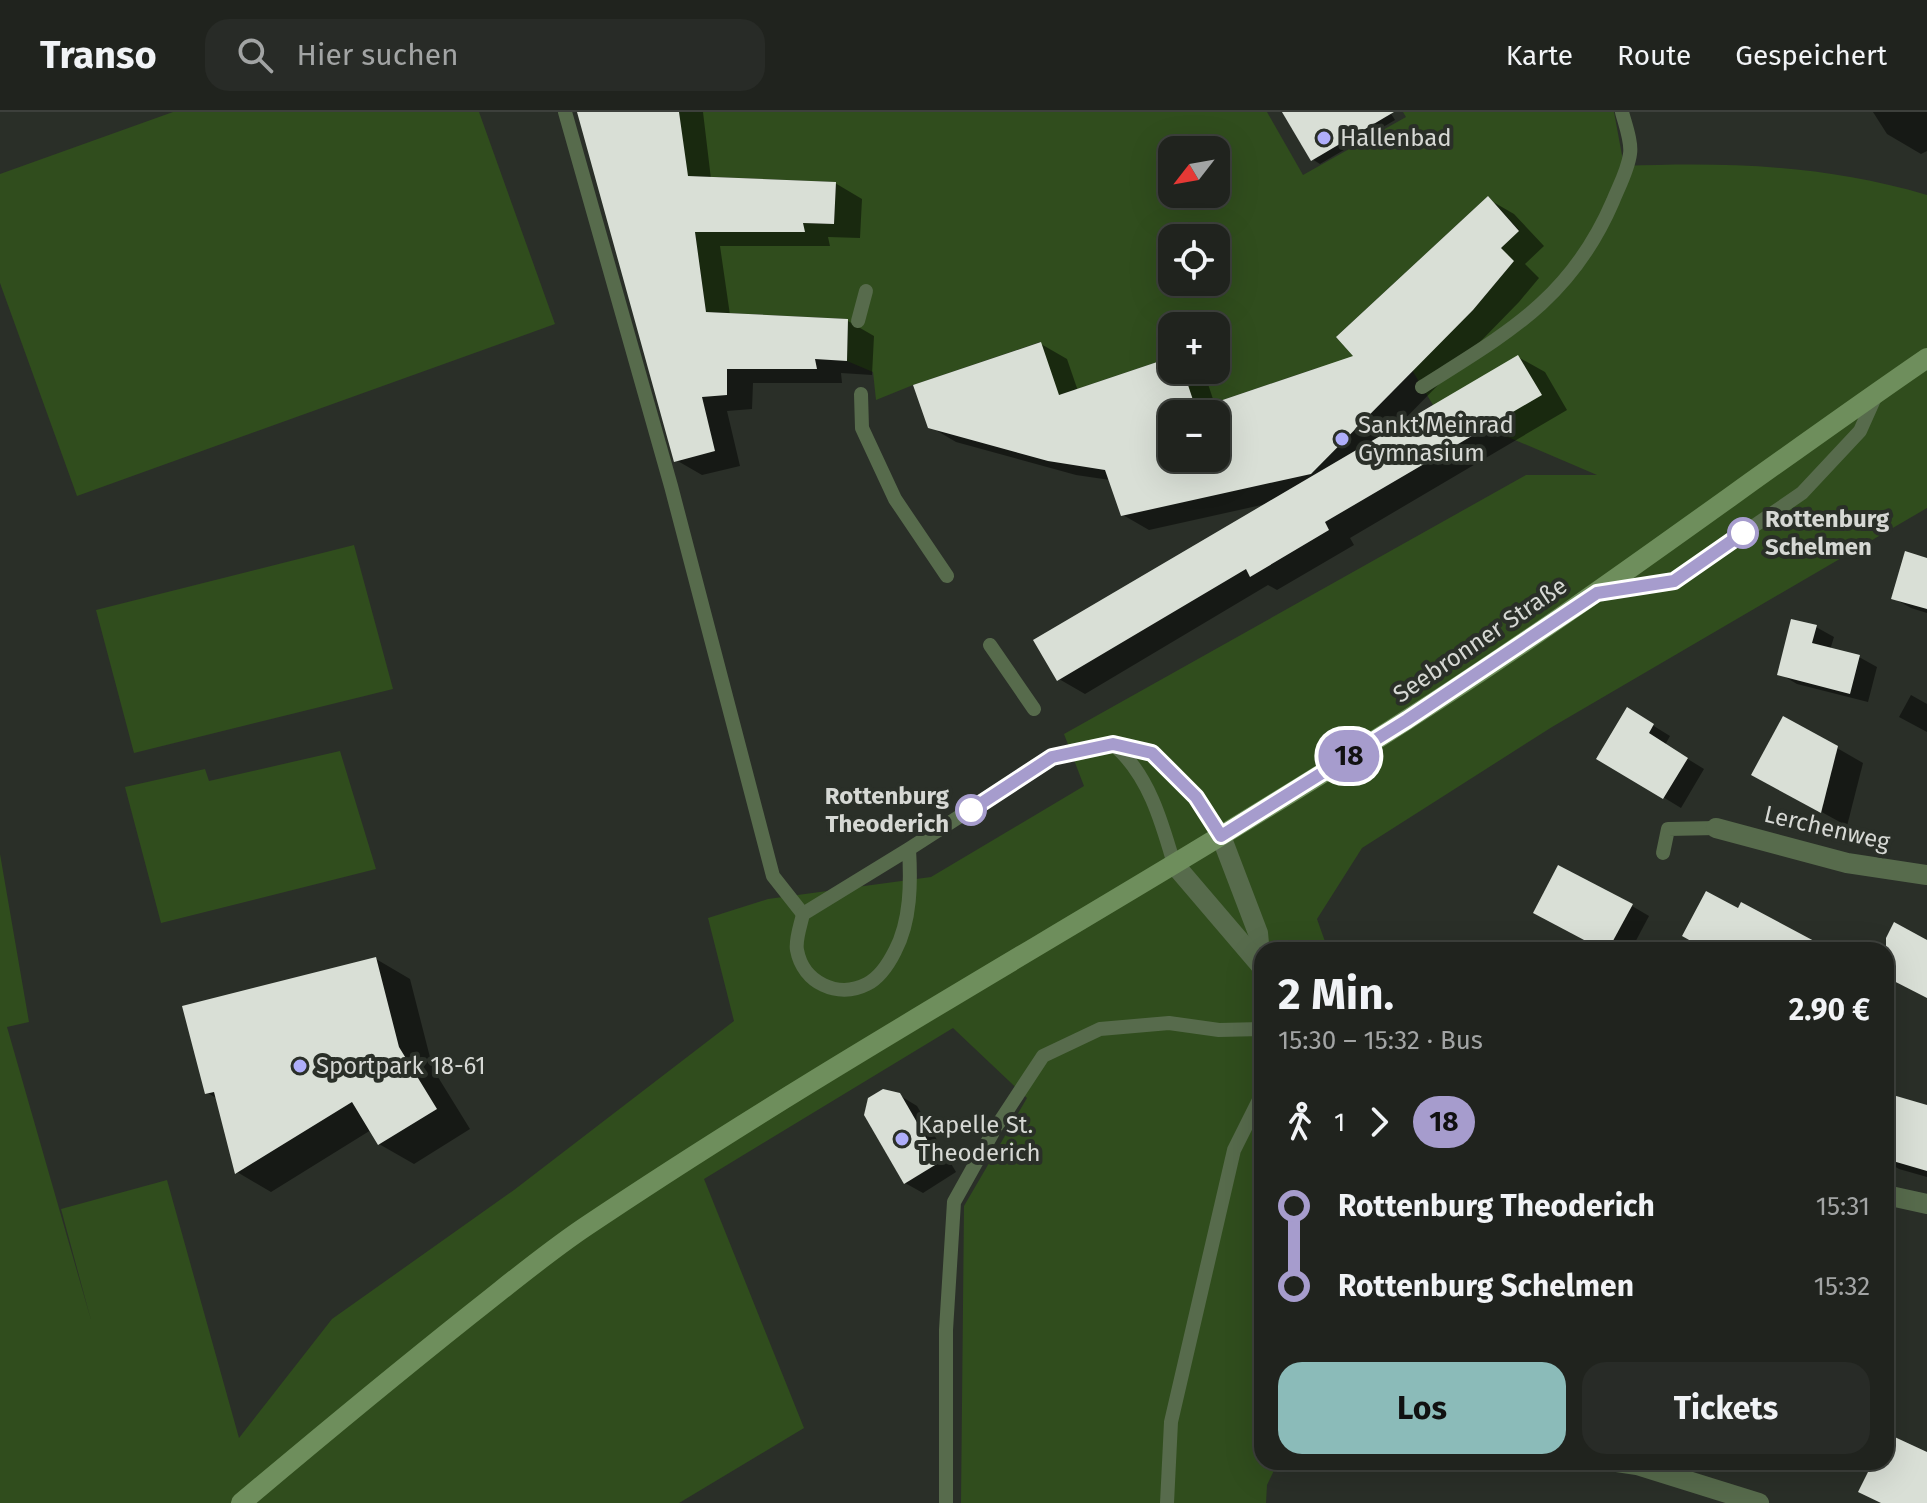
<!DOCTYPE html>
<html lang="de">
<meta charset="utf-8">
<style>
body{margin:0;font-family:"Fira Sans",sans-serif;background:#282b27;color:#f1f3f6;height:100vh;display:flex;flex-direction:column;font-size:30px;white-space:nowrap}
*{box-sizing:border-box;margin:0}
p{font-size:26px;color:#a2a4a4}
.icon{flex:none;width:44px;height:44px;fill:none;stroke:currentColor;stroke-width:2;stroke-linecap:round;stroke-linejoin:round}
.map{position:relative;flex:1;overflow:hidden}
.drawer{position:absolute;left:1254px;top:830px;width:640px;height:528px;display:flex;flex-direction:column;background:#20231e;border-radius:24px;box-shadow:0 8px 32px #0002,0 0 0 2px #3d403c}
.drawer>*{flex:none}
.badge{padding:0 16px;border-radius:26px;font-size:28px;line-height:52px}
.needle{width:52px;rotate:239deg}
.buttons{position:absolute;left:1158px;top:24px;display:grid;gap:16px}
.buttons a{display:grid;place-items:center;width:72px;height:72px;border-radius:16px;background:#20231e;box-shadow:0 8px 32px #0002,0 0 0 2px #3d403c;font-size:40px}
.map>.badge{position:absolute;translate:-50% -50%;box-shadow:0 0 0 4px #fff}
.legs{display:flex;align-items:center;gap:12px;height:88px;padding:0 24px;font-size:26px}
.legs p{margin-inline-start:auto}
.summary{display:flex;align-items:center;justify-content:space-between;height:136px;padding:0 24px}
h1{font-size:44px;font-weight:700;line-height:60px}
.cta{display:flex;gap:16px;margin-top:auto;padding:16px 24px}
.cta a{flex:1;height:92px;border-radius:24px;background:#8bbbb9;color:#111;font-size:32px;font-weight:700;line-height:92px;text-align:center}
.cta a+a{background:#282b27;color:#f1f3f6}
ul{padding:0 24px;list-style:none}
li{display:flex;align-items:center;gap:28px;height:80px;font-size:30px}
li i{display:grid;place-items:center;width:12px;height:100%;margin:0 10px;background:currentColor}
li i::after{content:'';width:20px;height:20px;margin:-10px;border:6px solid;border-radius:50%;background:#20231e}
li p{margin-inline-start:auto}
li:first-child i{background:linear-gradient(#0000 50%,currentColor 0)}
li:last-child i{background:linear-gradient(currentColor 50%,#0000 0)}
header{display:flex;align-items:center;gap:48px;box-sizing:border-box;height:112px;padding:0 40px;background:#20231e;border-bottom:2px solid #3d403c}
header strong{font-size:38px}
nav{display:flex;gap:44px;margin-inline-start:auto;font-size:28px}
.search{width:560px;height:72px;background:#282b27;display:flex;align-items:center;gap:20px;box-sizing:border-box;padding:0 28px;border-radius:24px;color:#a2a4a4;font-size:30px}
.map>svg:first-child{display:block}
.green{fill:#304d1d;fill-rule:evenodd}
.shadow{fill:#0007;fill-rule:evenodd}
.building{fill:#d9dfd6;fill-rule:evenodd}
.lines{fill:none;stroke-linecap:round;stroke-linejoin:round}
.lane{stroke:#576b4c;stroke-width:14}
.street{stroke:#576b4c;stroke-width:20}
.secondary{stroke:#6e8e5c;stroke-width:20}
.line-1-casing{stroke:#fff;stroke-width:18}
.line-1{stroke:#a69ccd;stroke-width:12}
.poi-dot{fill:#afaefa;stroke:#2a2f28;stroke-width:3}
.stop-1-dot{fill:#fff;stroke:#a69ccd;stroke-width:4}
.labels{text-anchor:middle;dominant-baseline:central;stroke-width:8;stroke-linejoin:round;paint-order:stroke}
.poi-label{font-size:24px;fill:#d6d8d4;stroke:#2a2f28;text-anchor:start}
.stop-label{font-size:24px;font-weight:bold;fill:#d6d8d4;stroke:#2a2f28;text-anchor:start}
.street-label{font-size:24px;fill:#d6d8d4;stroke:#2a2f28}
</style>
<header>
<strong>Transo</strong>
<div class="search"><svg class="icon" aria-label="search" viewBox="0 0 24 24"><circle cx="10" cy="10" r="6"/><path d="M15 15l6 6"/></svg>Hier suchen</div>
<nav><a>Karte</a><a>Route</a><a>Gespeichert</a></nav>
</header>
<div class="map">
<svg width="1927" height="1391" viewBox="0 0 1927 1391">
<rect width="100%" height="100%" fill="#2a2f28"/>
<!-- green -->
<g class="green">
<polygon points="173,0 479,0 555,212 77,384 0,171 0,62"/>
<path d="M 679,0 L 1267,0 L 1303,63 L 1406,5 L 1403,0 L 1614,0 L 1624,54 C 1730,50 1824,53 1927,83 L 1927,396 L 1552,615 L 1362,736 L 1317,807 L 1328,838 L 1262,838 L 1262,1350 L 1278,1350 L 1267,1373 L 1266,1391 L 961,1391 L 964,1094 L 1027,986 L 953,916 L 704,1067 L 804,1316 L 679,1391 L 0,1391 L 0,742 L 29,910 L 7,915 L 91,1208 L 61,1097 L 167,1068 L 239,1326 L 332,1207 L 514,1078 L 734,909 L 708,806 L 768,787 L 931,765 L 1084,674 L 1064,622 L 1526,363 L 1597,363 L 1433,293 L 1412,258 L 1473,198 L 1513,150 L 1501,136 L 1519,118 L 1488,84 L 1336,225 L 1357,248 L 1314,257 L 1190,299 L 1193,289 L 1183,258 L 1216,258 L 1216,214 L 1172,214 L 1172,245 L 1053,285 L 1056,276 L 1040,230 L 913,273 L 876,288 L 873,260 L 847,249 L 848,207 L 706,200 L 695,120 L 804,120 L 803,111 L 834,112 L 836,70 L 687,64 ZM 1172,38 L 1216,38 L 1216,82 L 1172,82 ZM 1172,126 L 1216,126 L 1216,170 L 1172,170 Z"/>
<polygon points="354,433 393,577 134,641 96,498"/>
<polygon points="340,639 376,757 161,811 125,675 205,657 209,669"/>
</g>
<!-- shadow -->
<g class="shadow">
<polygon points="579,0 703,0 711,67 835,71 862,87 860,126 828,125 830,134 720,134 730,203 848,209 874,224 872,263 841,261 842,271 753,271 752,297 727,299 740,354 702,363 676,348"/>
<polygon points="1285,0 1390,0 1395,8 1320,52 1312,47"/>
<polygon points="1873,0 1927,0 1927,39 1921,42 1887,22"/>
<path d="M 1488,87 L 1514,102 L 1544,134 L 1525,152 L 1539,166 L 1519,190 L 1398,314 L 1518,245 L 1545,260 L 1567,298 L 1350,426 L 1354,433 L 1277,478 L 1268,473 L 1085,582 L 1059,567 L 1266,392 L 1149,418 L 1123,403 L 1110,368 L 1076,363 L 956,330 L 929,314 L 1041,232 L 1067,247 L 1078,279 L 1172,247 L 1172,258 L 1200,258 L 1204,260 L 1215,293 L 1357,245 ZM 1172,302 L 1216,302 L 1216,346 L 1172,346 Z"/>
<polygon points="1927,448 1927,501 1911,496 1893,486"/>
<polygon points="1816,515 1834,525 1830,538 1859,545 1877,555 1868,590 1797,572 1780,562"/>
<polygon points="1911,583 1927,592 1927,620 1899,605"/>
<polygon points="1628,598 1670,624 1665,633 1704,657 1681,696 1599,646"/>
<polygon points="1837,636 1863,651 1847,714 1780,677"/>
<polygon points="1632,794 1649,804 1631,838 1606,838"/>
<polygon points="376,847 410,867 433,957 470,1017 414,1052 379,1032 371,1018 271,1080 237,1060 218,987 206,980"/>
<polygon points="899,983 917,994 956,1060 923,1081 905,1071"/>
<polygon points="1886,983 1927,995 1927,1065 1899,1057 1886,1049"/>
<polygon points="1791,1350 1812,1350 1810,1357"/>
</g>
<!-- building -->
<g class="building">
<polygon points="577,0 679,0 688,64 836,70 834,112 803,111 805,120 695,120 706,200 848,207 847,249 815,247 817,257 727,257 727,283 702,285 715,339 674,350"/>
<polygon points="1282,0 1394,0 1311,49"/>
<path d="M 1488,84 L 1519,119 L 1501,136 L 1514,149 L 1473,198 L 1311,362 L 1121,404 L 1105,358 L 1048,349 L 928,316 L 913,273 L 1041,230 L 1059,283 L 1172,245 L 1172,258 L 1183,258 L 1196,297 L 1353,244 L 1336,225 ZM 1172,302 L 1216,302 L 1216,346 L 1172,346 Z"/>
<polygon points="1518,243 1542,283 1325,410 1329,418 1250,465 1246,457 1057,569 1033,528"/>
<polygon points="1905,439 1927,446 1927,497 1891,487"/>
<polygon points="1791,507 1817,513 1812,531 1860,543 1850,582 1777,563"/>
<polygon points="1627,595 1654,612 1649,621 1688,646 1663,687 1596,647"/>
<polygon points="1783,604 1838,634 1821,701 1751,663"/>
<polygon points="1558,753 1633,792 1608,838 1603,838 1533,801"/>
<polygon points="1706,779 1738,796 1741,790 1831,838 1707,838 1682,824"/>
<polygon points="1894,810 1927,828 1927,886 1886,865 1886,826"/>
<polygon points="376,845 399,935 437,997 378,1033 352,990 235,1062 214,980 205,982 182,894"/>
<polygon points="883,977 900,981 940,1050 904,1072 864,1003 868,986"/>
<polygon points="1886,981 1927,993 1927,1059 1886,1047"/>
<polygon points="1886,1321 1927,1340 1927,1391 1881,1391 1858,1380 1873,1350 1886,1350"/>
</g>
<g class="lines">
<!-- lane -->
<g class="lane">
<polyline points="565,0 671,374 773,764 803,802"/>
<polyline points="858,209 866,179"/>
<path d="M 1422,275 C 1507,221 1571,187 1613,89 C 1619,74 1628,58 1630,42 C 1632,30 1625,12 1622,0"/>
<polyline points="861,282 862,316 895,387 947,464"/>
<polyline points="1602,480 1674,469 1802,381 1860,319 1877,281"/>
<polyline points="990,533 1034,597"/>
<path d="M 1116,635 C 1149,664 1162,711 1174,752"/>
<path d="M 909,737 C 911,770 911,809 895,839 C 889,851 879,866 867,872 C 838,887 803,871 797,838 C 795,828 801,812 803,802 L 909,737 L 1052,645 L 1113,632 L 1152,641 L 1196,685 L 1221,724"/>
<polyline points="1663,741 1668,717 1716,716"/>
<polyline points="946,1391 946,1218 954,1090 993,1020 1043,944 1100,917 1169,911 1219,918 1262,917"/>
<polyline points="1167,1391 1171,1310 1234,1038 1262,982"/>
</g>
<!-- street -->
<g class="street">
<polyline points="1716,716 1847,751 1927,763"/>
<polyline points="1221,724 1258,821 1261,853"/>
<polyline points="1174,752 1262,855"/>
<polyline points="1886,1083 1927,1092"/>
<polyline points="1617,1350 1637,1353 1759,1391"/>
</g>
<!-- secondary -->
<path class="secondary" d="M 241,1391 C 317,1327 393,1264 471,1202 C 508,1173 545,1142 585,1115 C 851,936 1135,783 1405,609 C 1584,495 1752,366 1927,246"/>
</g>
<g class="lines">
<!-- line-1 casing -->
<g class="line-1-casing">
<polyline id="line-1" points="971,698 1052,645 1113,632 1152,641 1196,685 1221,724 1407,608 1597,481 1674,469 1743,421"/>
</g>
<!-- line-1 -->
<use href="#line-1" class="line-1"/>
</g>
<!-- markers -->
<g class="poi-dot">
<circle cx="1324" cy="26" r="8"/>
<circle cx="1342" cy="327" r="8"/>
<circle cx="300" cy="954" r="8"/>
<circle cx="902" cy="1027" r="8"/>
</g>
<g class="stop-1-dot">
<circle cx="1743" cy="421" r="14"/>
<circle cx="971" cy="698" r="14"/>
</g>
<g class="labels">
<!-- poi labels -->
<g class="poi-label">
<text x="1340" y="26">Hallenbad</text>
<text x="1358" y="313">Sankt Meinrad<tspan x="1358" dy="28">Gymnasium</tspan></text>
<text x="316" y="954">Sportpark 18-61</text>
<text x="918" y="1013">Kapelle St.<tspan x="918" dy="28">Theoderich</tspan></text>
</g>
<!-- stop labels -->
<g class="stop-label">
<text x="1765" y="407">Rottenburg<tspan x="1765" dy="28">Schelmen</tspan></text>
<text x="949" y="684" text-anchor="end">Rottenburg<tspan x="949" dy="28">Theoderich</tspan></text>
</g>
<!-- street labels -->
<g class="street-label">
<text transform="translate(1480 528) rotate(-34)">Seebronner Straße</text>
<text transform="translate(1827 716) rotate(13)">Lerchenweg</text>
</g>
</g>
</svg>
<div class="buttons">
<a><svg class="needle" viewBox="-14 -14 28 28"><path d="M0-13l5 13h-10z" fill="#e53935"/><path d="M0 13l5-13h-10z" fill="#a2a4a4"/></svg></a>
<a><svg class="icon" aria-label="locate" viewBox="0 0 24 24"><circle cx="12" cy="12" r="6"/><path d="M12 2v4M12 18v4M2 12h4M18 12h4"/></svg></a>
<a>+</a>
<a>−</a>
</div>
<b class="badge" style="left:1349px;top:644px;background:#a69ccd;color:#111">18</b>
<section class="drawer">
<div class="summary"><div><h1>2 Min.</h1><p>15:30 – 15:32 · Bus</p></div><b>2.90 €</b></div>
<div class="legs"><svg class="icon" aria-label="walk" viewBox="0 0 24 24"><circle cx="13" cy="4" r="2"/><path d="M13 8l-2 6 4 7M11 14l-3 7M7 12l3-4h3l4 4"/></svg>1<svg class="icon" aria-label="forward" viewBox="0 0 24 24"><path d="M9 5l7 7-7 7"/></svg><b class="badge" style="background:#a69ccd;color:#111">18</b></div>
<ul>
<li><i style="color:#a69ccd"></i><b>Rottenburg Theoderich</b><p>15:31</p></li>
<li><i style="color:#a69ccd"></i><b>Rottenburg Schelmen</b><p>15:32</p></li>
</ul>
<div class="cta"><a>Los</a><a>Tickets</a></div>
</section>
</div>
